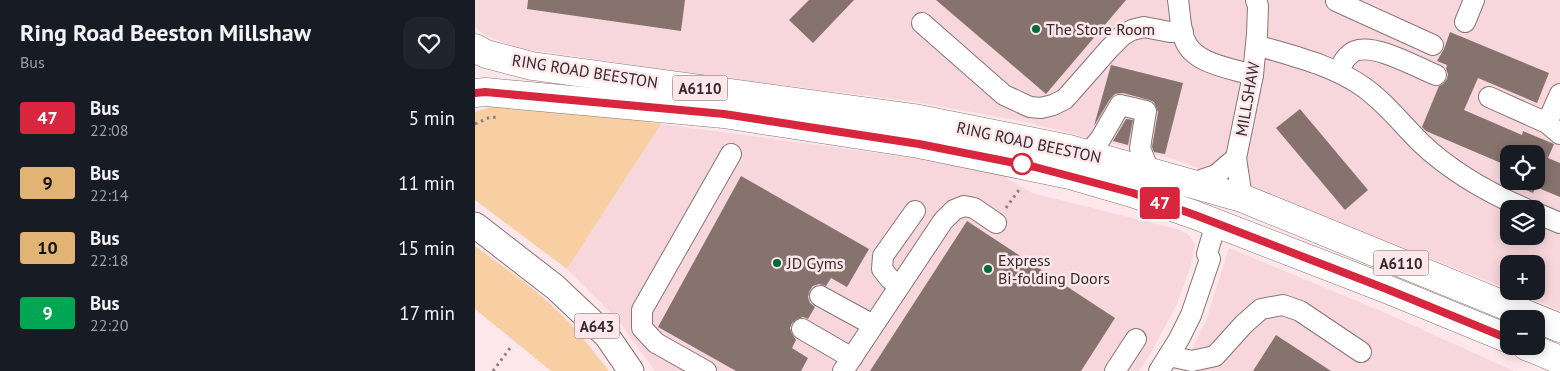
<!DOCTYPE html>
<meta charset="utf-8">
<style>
body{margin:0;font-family:"PT Sans",sans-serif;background:#20242c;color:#f1f3f6;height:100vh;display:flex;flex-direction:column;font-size:19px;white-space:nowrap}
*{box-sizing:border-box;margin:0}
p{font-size:16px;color:#9ea1a6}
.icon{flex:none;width:28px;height:28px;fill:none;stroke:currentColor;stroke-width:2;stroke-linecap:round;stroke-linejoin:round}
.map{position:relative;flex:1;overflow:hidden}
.panel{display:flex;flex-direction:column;background:#171b24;width:475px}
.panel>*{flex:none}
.badge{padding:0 10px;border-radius:4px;font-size:18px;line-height:32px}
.tools{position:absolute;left:1025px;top:145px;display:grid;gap:10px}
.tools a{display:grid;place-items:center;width:45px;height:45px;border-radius:10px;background:#171b24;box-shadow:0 2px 12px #0003;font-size:25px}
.map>.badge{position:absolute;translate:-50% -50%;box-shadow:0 0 0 2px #fff}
.round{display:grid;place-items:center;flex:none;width:52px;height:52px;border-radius:15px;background:#20242c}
.summary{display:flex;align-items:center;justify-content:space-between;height:85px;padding:0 20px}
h1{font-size:24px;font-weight:700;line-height:38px}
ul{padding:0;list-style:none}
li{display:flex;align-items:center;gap:15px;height:65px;padding:0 20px}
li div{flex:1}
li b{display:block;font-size:19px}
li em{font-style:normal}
li .badge{min-width:55px;font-weight:700;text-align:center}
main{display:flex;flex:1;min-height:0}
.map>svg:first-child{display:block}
.built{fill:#f7d7dc;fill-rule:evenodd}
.green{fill:#f8cea3}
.building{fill:#86736d;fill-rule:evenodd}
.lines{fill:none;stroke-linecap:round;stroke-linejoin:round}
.minor-casing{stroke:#887477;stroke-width:22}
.major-casing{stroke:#887477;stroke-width:27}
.highway-casing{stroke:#887477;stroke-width:29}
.path{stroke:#8e7f81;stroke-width:3;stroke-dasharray:2.5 4;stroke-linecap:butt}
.minor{stroke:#fff;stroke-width:20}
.major{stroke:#fff;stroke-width:25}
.highway{stroke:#fff;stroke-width:28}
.line-casing{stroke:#fff;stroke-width:11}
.line{stroke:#d7263d;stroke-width:8}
.poi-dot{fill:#00693f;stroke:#fee7ea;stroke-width:2}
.stop-dot{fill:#fff;stroke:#d7263d;stroke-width:2.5}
.labels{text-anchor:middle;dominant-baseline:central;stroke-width:5;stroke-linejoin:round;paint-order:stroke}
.shield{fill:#fee7ea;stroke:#6f6264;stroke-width:1}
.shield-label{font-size:15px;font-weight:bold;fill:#32292b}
.poi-label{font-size:16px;fill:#32292b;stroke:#fee7ea;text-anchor:start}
.street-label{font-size:16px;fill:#32292b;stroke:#fee7ea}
</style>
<main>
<section class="panel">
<div class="summary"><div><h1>Ring Road Beeston Millshaw</h1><p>Bus</p></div><a class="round"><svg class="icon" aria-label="heart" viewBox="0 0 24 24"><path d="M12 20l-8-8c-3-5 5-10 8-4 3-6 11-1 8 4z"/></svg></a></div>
<ul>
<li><span class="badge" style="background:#d7263d;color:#fff">47</span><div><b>Bus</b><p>22:08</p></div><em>5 min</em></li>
<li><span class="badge" style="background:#e1b475;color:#111">9</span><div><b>Bus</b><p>22:14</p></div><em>11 min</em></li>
<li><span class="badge" style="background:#e1b475;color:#111">10</span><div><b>Bus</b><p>22:18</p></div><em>15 min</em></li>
<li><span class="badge" style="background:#00a651;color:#fff">9</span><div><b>Bus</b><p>22:20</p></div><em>17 min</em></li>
</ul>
</section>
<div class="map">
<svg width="1085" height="371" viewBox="0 0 1085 371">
<rect width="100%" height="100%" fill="#fee7ea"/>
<!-- built -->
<g class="built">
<path d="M 0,0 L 1085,0 L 1085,311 L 1039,291 L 1061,291 L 1061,264 L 1034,264 L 1034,289 L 699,159 L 551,122 L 436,101 L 249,78 L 42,48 L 8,34 L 0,27 ZM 1034,154 L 1061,154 L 1061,181 L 1034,181 ZM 1034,209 L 1061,209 L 1061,236 L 1034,236 Z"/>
<polygon points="186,124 455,160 523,173 557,193 702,229 714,235 720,245 716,265 701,306 678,349 664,371 180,371 143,320 92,269"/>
<polygon points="754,248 906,311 1039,371 706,371 731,321"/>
</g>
<!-- green -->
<g class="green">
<polygon points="21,105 100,110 186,124 92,269 0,200 0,112"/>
<path d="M 0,246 C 30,268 61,289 87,315 C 104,332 119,352 134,371 L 76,371 L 0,309 Z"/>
</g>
<!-- building -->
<g class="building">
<polygon points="53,0 210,0 206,31 52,9"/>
<polygon points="334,0 379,0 338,43 314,20"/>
<polygon points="461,0 651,0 571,94"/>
<path d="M 975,32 L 1074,73 L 1062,103 L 1003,78 L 989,110 L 1047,135 L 1048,131 L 1079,144 L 1073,158 L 1085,163 L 1085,197 L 1061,187 L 1058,193 L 1028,180 L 1033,166 L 951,131 L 947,127 L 964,86 L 968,84 L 972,79 L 973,74 L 971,69 L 972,65 L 962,61 L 969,49 ZM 1034,154 L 1061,154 L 1061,181 L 1034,181 Z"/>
<polygon points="636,65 708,83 690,154 679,152 677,147 683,112 679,102 674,100 648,93 640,94 635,99 619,126"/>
<polygon points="825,109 893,190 870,210 801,128"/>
<polygon points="651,119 658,120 653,145 638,141"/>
<polygon points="266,176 394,249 372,287 356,278 351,286 344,284 338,286 335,290 333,297 335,303 340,307 333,319 328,317 322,319 317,323 315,328 317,334 321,340 317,348 333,358 326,371 261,371 183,327"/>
<polygon points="492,221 640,318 606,371 395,371"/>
<polygon points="801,335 856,371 778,371"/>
</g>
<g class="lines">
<!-- minor casing -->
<g class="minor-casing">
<g id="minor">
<path d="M 703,0 C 705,12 705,27 709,38 C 717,64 755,68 778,75"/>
<polyline points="861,1 958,45"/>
<polyline points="990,22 999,0"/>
<polyline points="447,23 529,95 555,107 566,108 578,105 590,99 634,49 648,35 657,30 669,27 695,32 708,32"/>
<path d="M 781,45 C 817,56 855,64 887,86 C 909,101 926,123 945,142 C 974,170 1014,193 1051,209"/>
<path d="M 863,71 C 867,64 872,54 880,51 C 900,43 941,67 961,75"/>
<polyline points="1014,97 1072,123 1085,134"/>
<polyline points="1072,123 1085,94"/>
<polyline points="613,154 626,138 645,105 671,111 665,148 674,171"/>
<polyline points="717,183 741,175 761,158"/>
<polyline points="767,198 761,158 778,75 782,34 783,6 781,0"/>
<polyline points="1061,213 1085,223"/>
<polyline points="424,285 415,279 407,269 408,256 440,211"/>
<polyline points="345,296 398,325"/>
<polyline points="327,329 377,358"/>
<polyline points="694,356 717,361 740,356 769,324 786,309 808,305 825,311 886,352"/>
<polyline points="231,371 181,343 167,328 167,310 256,154"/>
<polyline points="368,371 468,221 479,210 489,206 499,208 521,223"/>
<polyline points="640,371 661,339"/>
<polyline points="684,371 704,339 716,315 735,259 732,254 741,223"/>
</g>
</g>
<!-- major casing -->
<g class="major-casing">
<polyline id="major" points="0,225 80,287 132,336 156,371"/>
</g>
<!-- highway casing -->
<g class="highway-casing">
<g id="highway">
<polyline points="0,48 11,54 57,66 439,118 594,149 767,198 1085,328"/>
<polyline points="0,93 10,92 249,114 300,122 444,144 595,175 657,193 720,215 914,290 1034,339"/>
<polyline points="1051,346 1085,360"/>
</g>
</g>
<!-- path -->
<g class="path">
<polyline points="0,124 13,118 22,117"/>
<polyline points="531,208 546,187"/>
<polyline points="18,371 35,348"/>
</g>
<!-- minor -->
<use href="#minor" class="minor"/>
<!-- major -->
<use href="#major" class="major"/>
<!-- highway -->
<use href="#highway" class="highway"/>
</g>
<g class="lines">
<!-- line casing -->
<g class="line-casing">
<polyline id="line" points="0,93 10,92 249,114 444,144 560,167 658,193 720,215 914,290 1034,339"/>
</g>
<!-- line -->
<use href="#line" class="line"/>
</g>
<!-- markers -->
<g class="poi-dot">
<circle cx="561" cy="29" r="5"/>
<circle cx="302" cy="263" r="5"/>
<circle cx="513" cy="269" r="5"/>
</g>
<circle class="stop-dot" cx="547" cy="164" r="10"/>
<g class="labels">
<!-- shield labels -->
<g class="shield">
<rect x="197.5" y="75.5" width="55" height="25" rx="4"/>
<rect x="898.5" y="250.5" width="55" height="25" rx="4"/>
<rect x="99.5" y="313.5" width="45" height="25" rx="4"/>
</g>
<g class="shield-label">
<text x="225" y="88">A6110</text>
<text x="926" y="263">A6110</text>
<text x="122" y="326">A643</text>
</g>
<!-- poi labels -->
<g class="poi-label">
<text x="571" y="29">The Store Room</text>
<text x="523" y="260">Express<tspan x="523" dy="18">Bi-folding Doors</tspan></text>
<text x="312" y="263">JD Gyms</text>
</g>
<!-- street labels -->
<g class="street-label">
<text transform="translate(110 71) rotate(9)">RING ROAD BEESTON</text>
<text transform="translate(772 99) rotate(-80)">MILLSHAW</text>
<text transform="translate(554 142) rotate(12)">RING ROAD BEESTON</text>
</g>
</g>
</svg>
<div class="tools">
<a><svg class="icon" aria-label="locate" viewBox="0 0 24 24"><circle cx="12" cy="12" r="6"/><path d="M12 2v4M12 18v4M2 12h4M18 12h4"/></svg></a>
<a><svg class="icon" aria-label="layers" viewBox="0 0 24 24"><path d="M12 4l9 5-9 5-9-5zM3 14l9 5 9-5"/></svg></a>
<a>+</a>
<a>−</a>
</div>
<b class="badge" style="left:685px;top:203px;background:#d7263d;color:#fff">47</b>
</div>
</main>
